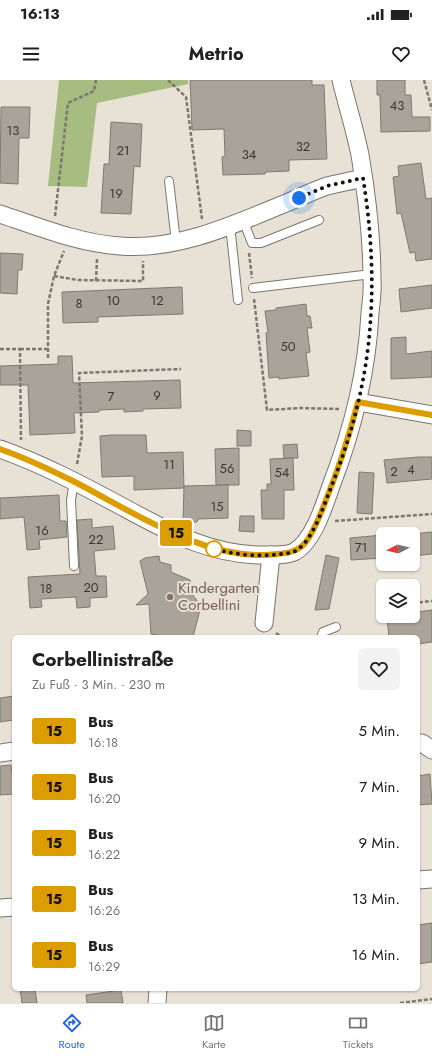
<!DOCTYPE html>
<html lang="de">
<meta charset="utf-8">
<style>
body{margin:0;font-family:Jost,sans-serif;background:#f2f2f2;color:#202124;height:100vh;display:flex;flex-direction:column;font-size:15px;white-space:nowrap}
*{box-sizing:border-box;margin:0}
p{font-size:13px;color:#757577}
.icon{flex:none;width:22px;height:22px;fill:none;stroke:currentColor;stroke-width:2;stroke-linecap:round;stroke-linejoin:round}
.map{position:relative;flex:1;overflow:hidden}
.side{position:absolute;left:12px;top:555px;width:408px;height:356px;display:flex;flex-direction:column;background:#fff;border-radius:6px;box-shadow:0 1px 3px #0004}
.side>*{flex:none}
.badge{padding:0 8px;border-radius:3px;font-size:14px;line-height:26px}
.needle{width:26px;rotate:263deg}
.controls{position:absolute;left:376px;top:447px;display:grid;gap:8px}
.controls a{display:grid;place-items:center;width:44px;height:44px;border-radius:6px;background:#fff;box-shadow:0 1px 3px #0004;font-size:20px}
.you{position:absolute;width:20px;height:20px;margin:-10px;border:3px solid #fff;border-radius:50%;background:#1a73e8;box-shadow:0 0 0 6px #1a73e833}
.map>.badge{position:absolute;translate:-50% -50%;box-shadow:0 0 0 2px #fff}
.round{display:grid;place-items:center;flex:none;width:42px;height:42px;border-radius:6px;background:#f2f2f2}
.headline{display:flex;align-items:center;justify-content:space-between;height:68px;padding:0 20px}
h1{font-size:19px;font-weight:700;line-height:30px}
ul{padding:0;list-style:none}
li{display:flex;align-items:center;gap:12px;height:56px;padding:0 20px}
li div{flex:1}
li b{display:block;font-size:15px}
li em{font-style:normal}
li .badge{min-width:44px;font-weight:700;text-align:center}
.status{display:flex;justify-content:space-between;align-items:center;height:28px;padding:0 20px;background:#fff;direction:ltr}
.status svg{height:11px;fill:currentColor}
header{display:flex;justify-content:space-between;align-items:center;height:52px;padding:0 20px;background:#fff;font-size:18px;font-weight:700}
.tabs{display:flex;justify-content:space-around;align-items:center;height:56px;border-top:1px solid #e0e0e0;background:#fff;font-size:11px;color:#757577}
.tabs a{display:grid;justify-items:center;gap:2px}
.tabs .active{color:#2563eb}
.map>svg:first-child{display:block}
.green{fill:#a7bc80}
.building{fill:#aaa399;stroke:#807970}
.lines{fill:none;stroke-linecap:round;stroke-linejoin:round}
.lane-casing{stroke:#7c756c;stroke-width:10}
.street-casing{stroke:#7c756c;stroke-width:19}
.path{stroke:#7c7870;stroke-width:2.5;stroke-dasharray:4 2;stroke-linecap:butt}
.lane{stroke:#fff;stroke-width:8}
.street{stroke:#fff;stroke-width:17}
.line-casing{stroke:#fff;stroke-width:9}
.line{stroke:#db9d00;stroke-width:6}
.walk{stroke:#14120e;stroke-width:4;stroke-dasharray:0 7.2}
.stop-dot{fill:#fff;stroke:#db9d00;stroke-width:2}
.education-dot{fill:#8d6e63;stroke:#e8e1d6;stroke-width:1.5}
.labels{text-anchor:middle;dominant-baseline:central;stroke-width:4;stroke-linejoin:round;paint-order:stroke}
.number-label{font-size:13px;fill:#3a3631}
.education-label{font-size:15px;fill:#785e54;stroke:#e8e1d6;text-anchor:start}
</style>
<div class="status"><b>16:13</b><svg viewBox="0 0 49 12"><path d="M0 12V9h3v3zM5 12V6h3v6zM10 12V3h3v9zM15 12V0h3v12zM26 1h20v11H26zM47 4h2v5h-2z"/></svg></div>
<header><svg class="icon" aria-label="menu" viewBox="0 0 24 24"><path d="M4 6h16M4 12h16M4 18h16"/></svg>Metrio<svg class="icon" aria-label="heart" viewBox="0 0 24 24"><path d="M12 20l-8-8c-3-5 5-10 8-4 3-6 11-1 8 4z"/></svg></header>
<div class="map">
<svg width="432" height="923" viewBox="0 0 432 923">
<rect width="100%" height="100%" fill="#e8e1d6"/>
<!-- green -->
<polygon class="green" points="59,0 188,0 188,4 97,23 87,107 48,106"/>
<!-- building -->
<g class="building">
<polygon points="190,0 312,0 312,5 324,5 327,79 289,80 289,91 265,92 265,94 223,95 222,77 225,76 224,49 192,50"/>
<polygon points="377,0 405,0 405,15 411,15 412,37 430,37 430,51 381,52 380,15 377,15"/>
<polygon points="1,27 30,27 29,58 19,58 18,104 0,103"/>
<polygon points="111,42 142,44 140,87 134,86 131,134 101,133 104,84 109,84"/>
<polygon points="421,83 426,119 432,118 432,179 416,181 415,172 410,173 401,133 397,134 393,97 399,96 398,86"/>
<polygon points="0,173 23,174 22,190 18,190 17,214 0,213"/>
<polygon points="432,205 432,228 401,232 399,209"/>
<polygon points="182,207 183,234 98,237 98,242 63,243 62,212"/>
<polygon points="306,224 307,236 310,236 312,248 307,248 310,272 306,273 309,296 279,299 279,297 269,298 266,253 268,252 265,231 276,230 276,228"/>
<polygon points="406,257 406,274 432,271 432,297 391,299 391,258"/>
<polygon points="58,276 72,276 73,303 180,300 181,328 143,329 143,331 124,332 124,329 99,330 99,332 74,333 75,353 30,355 28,305 0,305 0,286 58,284"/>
<polygon points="237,350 251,351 251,366 237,366"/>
<polygon points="112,355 146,355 147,373 183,372 184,408 134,410 134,396 102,397 100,356"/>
<polygon points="297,364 298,378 284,378 283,365"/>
<polygon points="239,368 239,405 216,405 215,369"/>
<polygon points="418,377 432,377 432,399 387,403 384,380"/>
<polygon points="293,378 294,410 284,410 284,439 262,439 261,410 267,410 267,404 271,404 270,379"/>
<polygon points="359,392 374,393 372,434 357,433"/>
<polygon points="228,405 228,438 198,439 197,442 183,442 184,406"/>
<polygon points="59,415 60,441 66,441 67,457 39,460 40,469 27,470 24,437 0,439 0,418"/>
<polygon points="240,436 254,436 254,452 239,451"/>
<polygon points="92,439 92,448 113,446 115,469 94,471 96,496 106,496 107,517 90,518 90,527 77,528 76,517 41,519 42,527 30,528 28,497 80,494 77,440"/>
<polygon points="432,452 432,474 413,476 413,454"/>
<polygon points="383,455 383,478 351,480 350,458"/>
<polygon points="326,475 339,478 329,529 315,530"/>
<polygon points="159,476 160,482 171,485 171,492 190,500 192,514 201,526 193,557 167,557 151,554 149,524 136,525 148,514 140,481 145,478"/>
<polygon points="432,530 432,562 418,564 418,557 389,557 387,538 413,536 416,535 416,532"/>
<polygon points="14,616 14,640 0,642 0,618"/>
<polygon points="11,685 12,693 14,693 14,714 0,715 0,686"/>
<polygon points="430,694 432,724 418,725 418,696"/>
<polygon points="432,843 432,882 418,884 418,845"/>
<polygon points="20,909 35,909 37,923 22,923"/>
<polygon points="121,910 123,923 87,923 86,915"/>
</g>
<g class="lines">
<!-- lane casing -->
<g class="lane-casing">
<g id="lane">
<polyline points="169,101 176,162"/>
<polyline points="243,140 252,163 261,163 319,140"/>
<polyline points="230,145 238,220"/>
<polyline points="253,208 372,194"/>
<polyline points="74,401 71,420 74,486"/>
<polyline points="321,557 323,552 336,547"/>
</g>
</g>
<!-- street casing -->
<g class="street-casing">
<g id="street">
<path d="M 0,134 C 39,147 78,163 120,166 C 179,171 237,143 291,121 C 303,116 315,110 327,106 C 339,103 351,101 363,98"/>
<polyline points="358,322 432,335"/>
<path d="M 0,369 C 42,384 82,405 121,426 C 169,452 213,477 270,475 C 276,475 288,475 294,472 C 313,462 324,426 331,406 C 353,349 367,293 370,233 C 371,222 373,211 372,200 C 372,158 367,116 360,75 C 355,50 347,25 341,0"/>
<polyline points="264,543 271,475"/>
<polyline points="418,663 422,663 432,670"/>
<polyline points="0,673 14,671"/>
<polyline points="418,800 432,799"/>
<polyline points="0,828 14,827"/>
<polyline points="157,923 158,909"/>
</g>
</g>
<!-- path -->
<g class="path">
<polyline points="168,0 186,17 202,139"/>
<polyline points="424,0 432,30"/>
<polyline points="55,136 68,23 94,11 96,0"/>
<polyline points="249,173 252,198"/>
<polyline points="54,196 78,200 143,201 143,181"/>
<polyline points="96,201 97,179"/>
<polyline points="254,219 267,330 300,328 339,329"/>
<polyline points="0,269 20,269 21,360"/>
<polyline points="20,269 48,269"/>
<polyline points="48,278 48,224 54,196 64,171"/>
<polyline points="77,384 82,356 79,293 181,289"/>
<polyline points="335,441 432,434"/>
<polyline points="413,523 432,521"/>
<polyline points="276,553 282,557"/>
<polyline points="400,923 432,919"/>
</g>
<!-- lane -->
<use href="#lane" class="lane"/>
<!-- street -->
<use href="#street" class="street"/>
</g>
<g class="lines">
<!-- line casing -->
<g class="line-casing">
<path id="line" d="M 0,369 C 26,378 51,390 75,402 C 135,433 208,483 277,474 C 288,473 297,472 305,463 C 313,454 321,433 326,420 C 339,388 349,356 358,322 L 432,335"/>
</g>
<!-- line -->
<use href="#line" class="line"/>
<!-- walk -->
<path class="walk" d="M 214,469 L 212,468 C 234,475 258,477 281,474 C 284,473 289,474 293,472 C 310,466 322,431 328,415 C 340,385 351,354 358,323 C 376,249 375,172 363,98 L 327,106 L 299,118"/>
</g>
<!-- markers -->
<circle class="stop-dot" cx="214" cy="469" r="8"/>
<circle class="education-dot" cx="170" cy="517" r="4"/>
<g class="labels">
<!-- number labels -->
<g class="number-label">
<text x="397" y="25">43</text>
<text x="13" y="50">13</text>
<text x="303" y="66">32</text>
<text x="123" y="70">21</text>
<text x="249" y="74">34</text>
<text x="116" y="113">19</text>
<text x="113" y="220">10</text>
<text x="157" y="220">12</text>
<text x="79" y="223">8</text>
<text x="288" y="266">50</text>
<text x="157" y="315">9</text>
<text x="111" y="316">7</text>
<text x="169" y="384">11</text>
<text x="227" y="388">56</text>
<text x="411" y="389">4</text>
<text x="394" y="391">2</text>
<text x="282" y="392">54</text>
<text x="217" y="426">15</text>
<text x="42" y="450">16</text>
<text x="96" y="459">22</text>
<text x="361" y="467">71</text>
<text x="91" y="507">20</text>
<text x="46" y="508">18</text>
</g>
<!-- education labels -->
<g class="education-label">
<text x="178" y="508">Kindergarten<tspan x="178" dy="17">Corbellini</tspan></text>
</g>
</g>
</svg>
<div class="controls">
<a><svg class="needle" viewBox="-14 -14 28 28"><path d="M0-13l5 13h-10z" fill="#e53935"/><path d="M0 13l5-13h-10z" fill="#757577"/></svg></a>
<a><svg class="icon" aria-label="layers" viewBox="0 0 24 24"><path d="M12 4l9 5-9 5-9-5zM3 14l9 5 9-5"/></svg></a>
</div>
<div class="you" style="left:299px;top:118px"></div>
<b class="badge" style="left:176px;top:453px;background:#db9d00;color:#111">15</b>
<section class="side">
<div class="headline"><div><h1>Corbellinistraße</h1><p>Zu Fuß · 3 Min. · 230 m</p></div><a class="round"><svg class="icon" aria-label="heart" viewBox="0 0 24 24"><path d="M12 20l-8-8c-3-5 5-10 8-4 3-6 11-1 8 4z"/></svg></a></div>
<ul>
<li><span class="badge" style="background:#db9d00;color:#111">15</span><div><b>Bus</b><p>16:18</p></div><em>5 Min.</em></li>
<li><span class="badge" style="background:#db9d00;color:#111">15</span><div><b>Bus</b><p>16:20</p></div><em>7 Min.</em></li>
<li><span class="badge" style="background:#db9d00;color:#111">15</span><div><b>Bus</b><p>16:22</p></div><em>9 Min.</em></li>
<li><span class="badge" style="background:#db9d00;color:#111">15</span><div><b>Bus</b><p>16:26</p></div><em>13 Min.</em></li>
<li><span class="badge" style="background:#db9d00;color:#111">15</span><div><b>Bus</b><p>16:29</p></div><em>16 Min.</em></li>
</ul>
</section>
</div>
<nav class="tabs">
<a class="active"><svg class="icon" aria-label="directions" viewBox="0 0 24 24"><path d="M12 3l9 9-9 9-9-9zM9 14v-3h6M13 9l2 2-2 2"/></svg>Route</a>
<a><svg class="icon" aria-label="map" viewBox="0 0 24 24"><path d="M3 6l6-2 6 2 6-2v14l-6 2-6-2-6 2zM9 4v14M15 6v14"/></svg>Karte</a>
<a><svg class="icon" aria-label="tickets" viewBox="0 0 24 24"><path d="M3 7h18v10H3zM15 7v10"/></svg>Tickets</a>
</nav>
